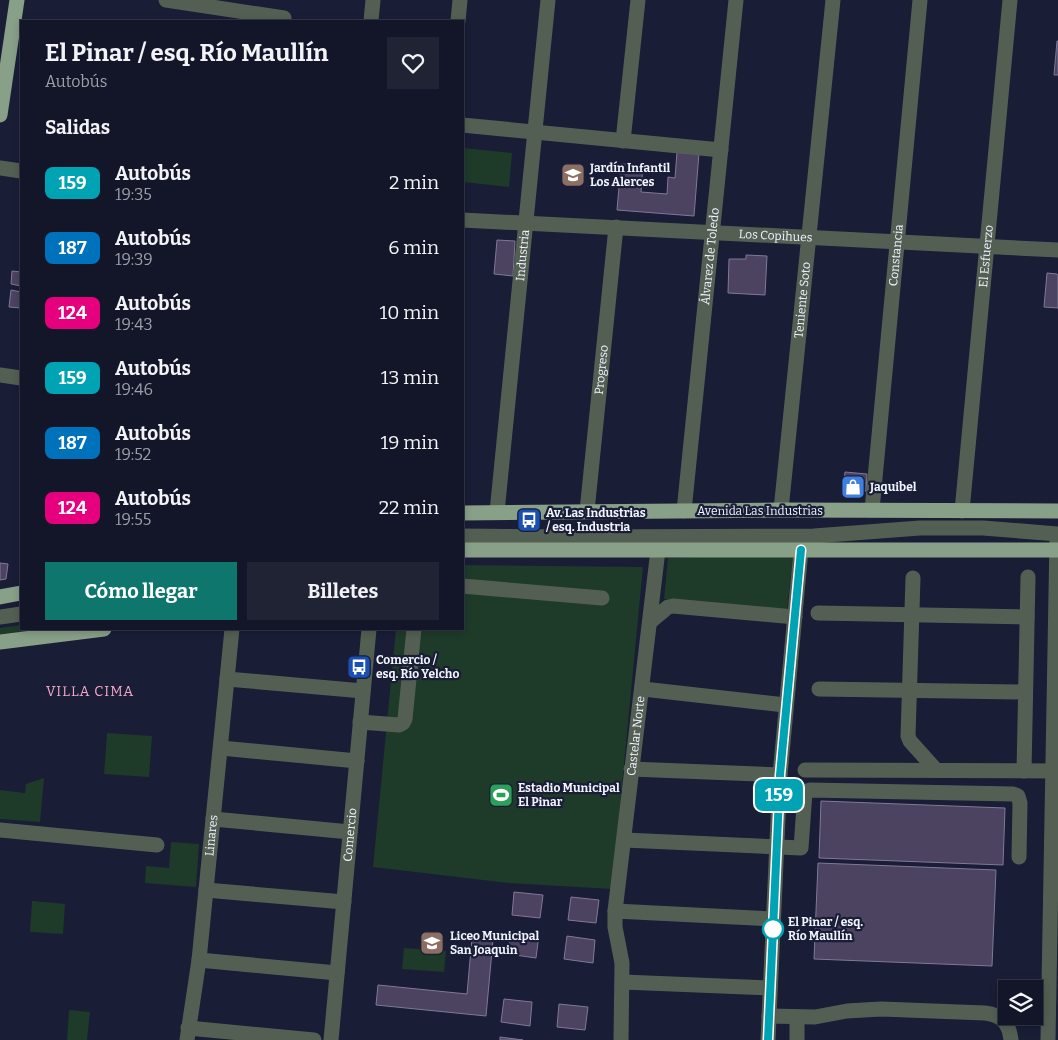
<!DOCTYPE html>
<html lang="es">
<meta charset="utf-8">
<style>
body{margin:0;font-family:Bitter,serif;background:#202334;color:#f1f3f6;height:100vh;display:flex;flex-direction:column;font-size:19px;white-space:nowrap}
*{box-sizing:border-box;margin:0}
p{font-size:16px;color:#9d9fa8}
.icon{flex:none;width:28px;height:28px;fill:none;stroke:currentColor;stroke-width:2;stroke-linecap:round;stroke-linejoin:round}
.map{position:relative;flex:1;overflow:hidden}
.sheet{position:absolute;left:20px;top:20px;width:444px;height:610px;display:flex;flex-direction:column;background:#131628;border-radius:0px;box-shadow:0 2px 8px #0003,0 0 0 1px #323545}
.sheet>*{flex:none}
.badge{padding:0 10px;border-radius:8px;font-size:18px;line-height:32px}
.fabs{position:absolute;left:998px;top:980px;display:grid;gap:10px}
.fabs a{display:grid;place-items:center;width:45px;height:45px;border-radius:0px;background:#131628;box-shadow:0 2px 8px #0003,0 0 0 1px #323545;font-size:25px}
.map>.badge{position:absolute;translate:-50% -50%;box-shadow:0 0 0 2px #fff}
h2{padding:0 25px;font-size:19px;line-height:45px}
.round{display:grid;place-items:center;flex:none;width:52px;height:52px;border-radius:0px;background:#202334}
.headline{display:flex;align-items:center;justify-content:space-between;height:85px;padding:0 25px}
h1{font-size:24px;font-weight:700;line-height:38px}
.primary-button{display:flex;gap:10px;margin-top:auto;padding:10px 25px}
.primary-button a{flex:1;height:58px;border-radius:0px;background:#0f766e;color:#fff;font-size:20px;font-weight:700;line-height:58px;text-align:center}
.primary-button a+a{background:#202334;color:#f1f3f6}
ul{padding:0;list-style:none}
li{display:flex;align-items:center;gap:15px;height:65px;padding:0 25px}
li div{flex:1}
li b{display:block;font-size:19px}
li em{font-style:normal}
li .badge{min-width:55px;font-weight:700;text-align:center}
.map>svg:first-child{display:block}
.green{fill:#1e3a29}
.building{fill:#4b4360;stroke:#807898}
.lines{fill:none;stroke-linecap:round;stroke-linejoin:round}
.minor{stroke:#545f54;stroke-width:15}
.major{stroke:#889f88;stroke-width:15}
.line-casing{stroke:#fff;stroke-width:11}
.line{stroke:#00a3b4;stroke-width:8}
.stop-dot{fill:#fff;stroke:#00a3b4;stroke-width:2.5}
.labels{text-anchor:middle;dominant-baseline:central;stroke-width:4.5;stroke-linejoin:round;paint-order:stroke}
.poi-label{font-size:12px;font-weight:bold;fill:#f1f3fe;stroke:#191d36;text-anchor:start}
.street-label{font-size:12px;fill:#f1f3fe;stroke:#191d36}
.stop-label{font-size:12px;font-weight:bold;fill:#f1f3fe;stroke:#191d36;text-anchor:start}
.neighbourhood-label{font-size:14px;letter-spacing:1px;fill:#f4a7c9;stroke:#191d36}
</style>
<div class="map">
<svg width="1058" height="1040" viewBox="0 0 1058 1040">
<rect width="100%" height="100%" fill="#191d36"/>
<!-- green -->
<g class="green">
<polygon points="463,148 512,153 509,187 463,182"/>
<polygon points="793,554 787,611 664,599 668,558"/>
<polygon points="463,565 643,567 612,889 508,883 373,867 396,629 462,629"/>
<polygon points="21,625 21,629 57,629 0,636 0,628"/>
<polygon points="107,733 152,736 149,777 104,774"/>
<polygon points="44,778 40,822 0,819 0,790 25,793 26,784"/>
<polygon points="171,842 199,844 196,887 145,883 146,866 169,868"/>
<polygon points="32,901 65,904 63,934 30,932"/>
<polygon points="404,948 446,951 444,972 402,969"/>
<polygon points="69,1010 90,1012 87,1040 67,1040"/>
</g>
<!-- building -->
<g class="building">
<polygon points="1057,41 1058,41 1058,75 1054,75"/>
<polygon points="677,152 699,153 694,216 617,210 621,164 643,165 641,192 667,194 668,177 675,178"/>
<polygon points="497,240 515,241 513,276 494,274"/>
<polygon points="746,255 767,256 765,295 728,293 729,259 746,259"/>
<polygon points="12,271 21,272 21,286 11,284"/>
<polygon points="1047,273 1057,274 1058,276 1058,308 1044,307"/>
<polygon points="11,290 21,292 21,308 9,307"/>
<polygon points="845,472 867,474 866,491 843,490"/>
<polygon points="0,563 8,564 6,579 0,580"/>
<polygon points="821,801 1005,808 1003,865 819,858"/>
<polygon points="818,863 996,870 992,966 814,959"/>
<polygon points="514,892 543,895 540,918 512,915"/>
<polygon points="571,897 599,900 596,923 568,920"/>
<polygon points="511,931 539,935 536,958 508,954"/>
<polygon points="567,936 595,940 593,963 564,959"/>
<polygon points="472,938 493,940 486,1016 376,1005 378,985 467,994"/>
<polygon points="504,999 532,1002 530,1026 501,1022"/>
<polygon points="559,1004 588,1007 585,1030 557,1027"/>
<polygon points="500,1037 523,1040 500,1040"/>
</g>
<g class="lines">
<!-- minor -->
<g class="minor">
<polyline points="166,0 284,18"/>
<polyline points="371,21 373,0"/>
<polyline points="458,21 460,0"/>
<polyline points="462,125 721,150"/>
<polyline points="623,141 638,0"/>
<polyline points="0,168 21,171"/>
<path id="s1" d="M 462,220 L 1058,250"/>
<polyline points="0,375 21,378"/>
<path id="s2" d="M 781,510 L 833,0"/>
<path id="s3" d="M 872,510 L 920,0"/>
<path id="s4" d="M 587,511 L 616,227"/>
<path id="s5" d="M 684,511 L 736,0"/>
<path id="s6" d="M 962,511 L 1010,0"/>
<path id="s7" d="M 497,512 L 548,0"/>
<polyline points="462,536 573,537 814,536 920,528 983,528 1058,534"/>
<polyline points="913,578 908,736 910,741 936,770"/>
<polyline points="462,586 602,598"/>
<polyline points="818,613 1027,617"/>
<polyline points="0,617 21,614"/>
<polyline points="650,622 668,607 673,606 795,617"/>
<polyline points="227,679 363,691"/>
<polyline points="643,689 785,705"/>
<polyline points="819,689 1025,692"/>
<polyline points="360,722 399,725 403,723 405,719 414,629"/>
<polyline points="221,748 357,761"/>
<polyline points="631,769 780,775"/>
<polyline points="805,770 1058,771"/>
<polyline points="1024,771 1028,577"/>
<polyline points="213,819 350,832"/>
<polyline points="0,830 157,845"/>
<polyline points="624,840 801,848 805,792 810,790 1013,794 1018,796 1020,803 1019,857"/>
<polyline points="206,890 344,902"/>
<polyline points="615,911 773,919"/>
<polyline points="199,960 337,973"/>
<polyline points="623,982 770,988"/>
<path d="M 769,1016 L 815,1017 L 847,1011 L 881,1009 L 985,1013 C 1002,1015 1009,1023 1011,1040"/>
<polyline points="188,1028 314,1040"/>
<path id="s8" d="M 187,1040 L 199,960 L 232,629"/>
<path id="s9" d="M 331,1040 L 369,629"/>
<path id="s10" d="M 621,1040 L 622,963 L 615,927 L 615,911 L 658,550"/>
<polyline points="768,1040 780,775 801,550"/>
<polyline points="797,1040 797,1017"/>
<polyline points="1048,1040 1057,538"/>
</g>
<!-- major -->
<g class="major">
<polyline points="0,115 17,0"/>
<polyline points="462,513 781,510 1058,511"/>
<polyline points="462,550 1058,550"/>
<polyline points="0,597 21,593"/>
<polyline points="0,642 104,629"/>
</g>
</g>
<g class="lines">
<!-- line casing -->
<g class="line-casing">
<polyline id="line" points="768,1040 780,775 801,550"/>
</g>
<!-- line -->
<use href="#line" class="line"/>
</g>
<!-- icons -->
<defs>
<g id="school-square" transform="scale(1.25)"><rect x="-9" y="-9" width="18" height="18" rx="4" fill="#8d6e63" stroke="#191d36"/><path d="M0-5L7-2L0 1L-7-2ZM-4 1L0 2.5L4 1V4Q0 6-4 4Z" fill="#fff"/></g>
<g id="shop-square" transform="scale(1.25)"><rect x="-9" y="-9" width="18" height="18" rx="4" fill="#3f7fe0" stroke="#191d36"/><path d="M-5-2.5h2.3a2.7 3.5 0 0 1 5.4 0H5L5.5 6h-11ZM-1.5-2.5h3a1.5 2.3 0 0 0-3 0Z" fill="#fff"/></g>
<g id="bus-square" transform="scale(1.25)"><rect x="-9" y="-9" width="18" height="18" rx="4" fill="#1a4fb4" stroke="#191d36"/><path d="M-5-6H5V4H4V6H2V4H-2V6H-4V4H-5ZM-3.5-4V0h7V-4ZM-3.5 1.2v1.5H-2V1.2ZM2 1.2v1.5H3.5V1.2Z" fill="#fff"/></g>
<g id="stadium-square" transform="scale(1.25)"><rect x="-9" y="-9" width="18" height="18" rx="4" fill="#2e9e5b" stroke="#191d36"/><path d="M0-5a6.5 5 0 1 0 0 10a6.5 5 0 1 0 0-10ZM-3.5-1.8h7v3.6h-7Z" fill="#fff"/></g>
</defs>
<g fill-rule="evenodd">
<use href="#school-square" x="573" y="175"/>
<use href="#shop-square" x="853" y="487"/>
<use href="#bus-square" x="529" y="520"/>
<use href="#bus-square" x="359" y="667"/>
<use href="#stadium-square" x="501" y="795"/>
<use href="#school-square" x="432" y="943"/>
</g>
<!-- markers -->
<circle class="stop-dot" cx="773" cy="929" r="10"/>
<g class="labels">
<!-- poi labels -->
<g class="poi-label">
<text x="590" y="168">Jardín Infantil<tspan x="590" dy="14">Los Alerces</tspan></text>
<text x="870" y="487">Jaquibel</text>
<text x="546" y="513">Av. Las Industrias<tspan x="546" dy="14">/ esq. Industria</tspan></text>
<text x="376" y="660">Comercio /<tspan x="376" dy="14">esq. Río Yelcho</tspan></text>
<text x="518" y="788">Estadio Municipal<tspan x="518" dy="14">El Pinar</tspan></text>
<text x="450" y="936">Liceo Municipal<tspan x="450" dy="14">San Joaquin</tspan></text>
</g>
<!-- street labels -->
<g class="street-label">
<text stroke="none"><textPath href="#s1" startOffset="314">Los Copihues</textPath></text>
<text stroke="none"><textPath href="#s3" startOffset="256">Constancia</textPath></text>
<text stroke="none"><textPath href="#s7" startOffset="258">Industria</textPath></text>
<text stroke="none"><textPath href="#s5" startOffset="256">Álvarez de Toledo</textPath></text>
<text stroke="none"><textPath href="#s6" startOffset="256">El Esfuerzo</textPath></text>
<text stroke="none"><textPath href="#s2" startOffset="211">Teniente Soto</textPath></text>
<text stroke="none"><textPath href="#s4" startOffset="142">Progreso</textPath></text>
<text x="760" y="511">Avenida Las Industrias</text>
<text stroke="none"><textPath href="#s10" startOffset="306">Castelar Norte</textPath></text>
<text stroke="none"><textPath href="#s9" startOffset="206">Comercio</textPath></text>
<text stroke="none"><textPath href="#s8" startOffset="206">Linares</textPath></text>
</g>
<!-- stop labels -->
<g class="stop-label">
<text x="788" y="922">El Pinar / esq.<tspan x="788" dy="14">Río Maullín</tspan></text>
</g>
<!-- neighbourhood labels -->
<g class="neighbourhood-label">
<text x="90" y="691">VILLA CIMA</text>
</g>
</g>
</svg>
<div class="fabs">
<a><svg class="icon" aria-label="layers" viewBox="0 0 24 24"><path d="M12 4l9 5-9 5-9-5zM3 14l9 5 9-5"/></svg></a>
</div>
<b class="badge" style="left:779px;top:795px;background:#00a3b4;color:#fff">159</b>
<section class="sheet">
<div class="headline"><div><h1>El Pinar / esq. Río Maullín</h1><p>Autobús</p></div><a class="round"><svg class="icon" aria-label="heart" viewBox="0 0 24 24"><path d="M12 20l-8-8c-3-5 5-10 8-4 3-6 11-1 8 4z"/></svg></a></div>
<h2>Salidas</h2>
<ul>
<li><span class="badge" style="background:#00a3b4;color:#fff">159</span><div><b>Autobús</b><p>19:35</p></div><em>2 min</em></li>
<li><span class="badge" style="background:#0072bc;color:#fff">187</span><div><b>Autobús</b><p>19:39</p></div><em>6 min</em></li>
<li><span class="badge" style="background:#e6007e;color:#fff">124</span><div><b>Autobús</b><p>19:43</p></div><em>10 min</em></li>
<li><span class="badge" style="background:#00a3b4;color:#fff">159</span><div><b>Autobús</b><p>19:46</p></div><em>13 min</em></li>
<li><span class="badge" style="background:#0072bc;color:#fff">187</span><div><b>Autobús</b><p>19:52</p></div><em>19 min</em></li>
<li><span class="badge" style="background:#e6007e;color:#fff">124</span><div><b>Autobús</b><p>19:55</p></div><em>22 min</em></li>
</ul>
<div class="primary-button"><a>Cómo llegar</a><a>Billetes</a></div>
</section>
</div>
